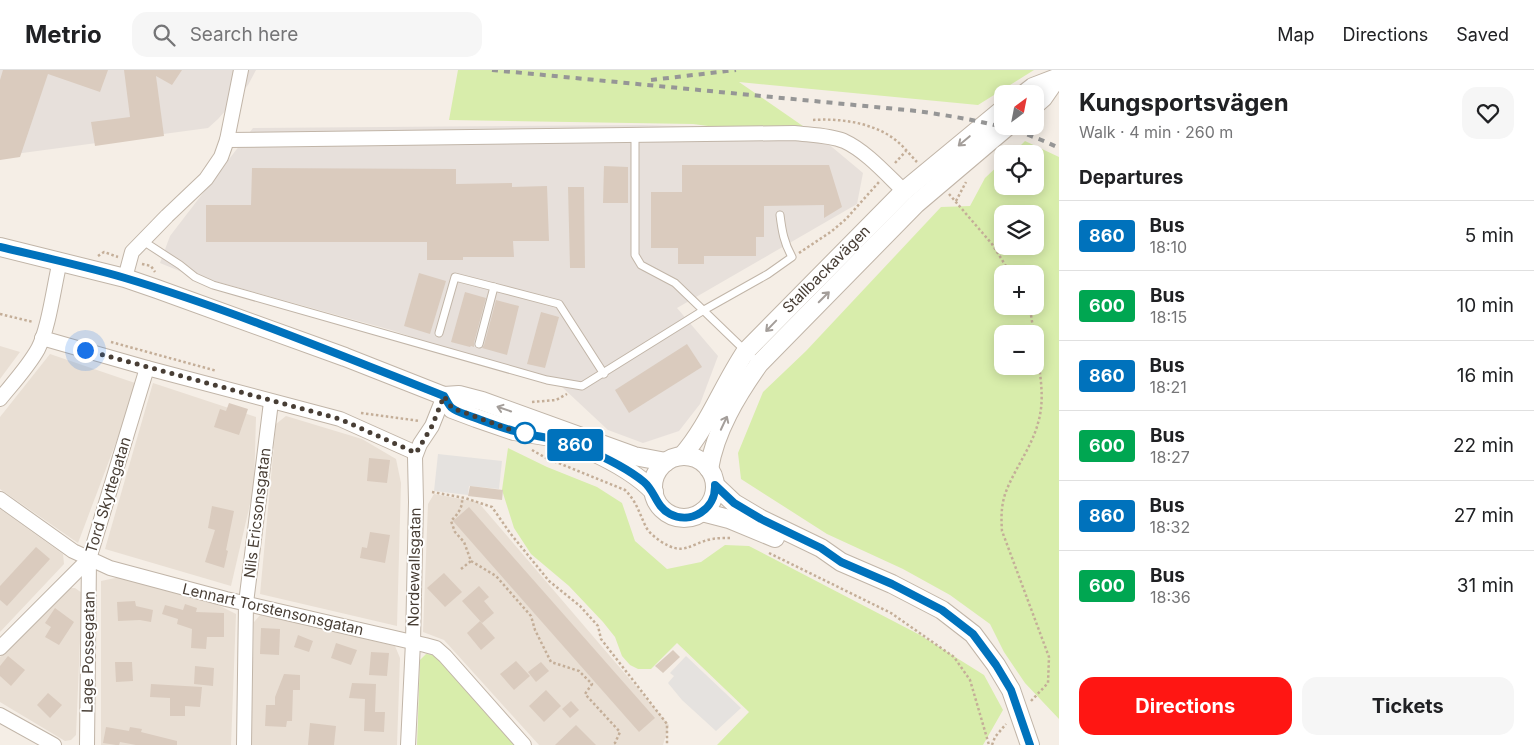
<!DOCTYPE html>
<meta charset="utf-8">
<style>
body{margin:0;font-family:Inter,sans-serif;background:#f6f6f6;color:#202124;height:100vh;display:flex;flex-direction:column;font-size:19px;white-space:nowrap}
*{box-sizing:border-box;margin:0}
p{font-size:16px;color:#757577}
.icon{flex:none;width:28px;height:28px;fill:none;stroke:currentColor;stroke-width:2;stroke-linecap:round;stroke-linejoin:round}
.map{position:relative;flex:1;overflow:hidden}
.drawer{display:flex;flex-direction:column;background:#fff;width:475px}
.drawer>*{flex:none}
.badge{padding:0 10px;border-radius:4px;font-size:18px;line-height:32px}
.needle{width:32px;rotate:32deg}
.tools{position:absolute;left:994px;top:15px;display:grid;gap:10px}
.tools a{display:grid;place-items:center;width:50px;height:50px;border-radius:10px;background:#fff;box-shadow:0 2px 12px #0003;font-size:25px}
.you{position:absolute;width:25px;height:25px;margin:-12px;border:4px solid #fff;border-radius:50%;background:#1a73e8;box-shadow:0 0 0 8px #1a73e833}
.map>.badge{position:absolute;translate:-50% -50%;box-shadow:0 0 0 2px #fff}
h2{padding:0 20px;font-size:19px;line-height:45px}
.round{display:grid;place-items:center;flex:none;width:52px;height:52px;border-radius:15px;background:#f6f6f6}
.headline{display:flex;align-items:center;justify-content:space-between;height:85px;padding:0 20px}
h1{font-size:24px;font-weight:700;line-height:38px}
.cta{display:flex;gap:10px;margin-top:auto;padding:10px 20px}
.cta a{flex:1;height:58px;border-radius:15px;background:#ff1613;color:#fff;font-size:20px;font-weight:700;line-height:58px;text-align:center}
.cta a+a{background:#f6f6f6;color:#202124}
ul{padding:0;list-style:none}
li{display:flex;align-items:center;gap:15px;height:70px;padding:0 20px;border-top:1px solid #e0e0e0}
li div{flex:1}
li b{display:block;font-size:19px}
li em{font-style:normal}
li .badge{min-width:55px;font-weight:700;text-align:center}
header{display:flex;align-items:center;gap:30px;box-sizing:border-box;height:70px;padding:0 25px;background:#fff;border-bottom:1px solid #e0e0e0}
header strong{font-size:24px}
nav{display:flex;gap:28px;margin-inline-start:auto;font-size:18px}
.search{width:350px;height:45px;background:#f6f6f6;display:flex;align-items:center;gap:12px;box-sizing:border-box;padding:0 18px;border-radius:15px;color:#757577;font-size:19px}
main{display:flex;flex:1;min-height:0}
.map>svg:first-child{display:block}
.residential{fill:#e9dfd4}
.industrial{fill:#e7e0db}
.green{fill:#d8edab;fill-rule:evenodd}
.parking{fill:#e5e2df}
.building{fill:#dacbbe}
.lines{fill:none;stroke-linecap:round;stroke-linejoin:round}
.service-casing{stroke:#c1b5a8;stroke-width:9}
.minor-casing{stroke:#c1b5a8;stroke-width:16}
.tertiary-casing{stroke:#c1b5a8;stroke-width:20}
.path{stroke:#c4ae98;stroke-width:2.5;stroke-dasharray:2.5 2.5;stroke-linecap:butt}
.service{stroke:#fff;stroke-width:7}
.minor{stroke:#fff;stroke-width:14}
.tertiary{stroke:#fff;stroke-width:18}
.rail{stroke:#969696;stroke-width:4;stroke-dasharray:6 6;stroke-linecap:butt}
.oneway{stroke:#a49e9a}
.line-casing{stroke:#fff;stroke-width:11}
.line{stroke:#0072bc;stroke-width:8}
.walk{stroke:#483e35;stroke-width:5;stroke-dasharray:0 9}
.stop-dot{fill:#fff;stroke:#0072bc;stroke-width:2.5}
.labels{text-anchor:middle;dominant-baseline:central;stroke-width:4;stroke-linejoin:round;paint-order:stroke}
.street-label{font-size:15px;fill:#483e35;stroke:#fff}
</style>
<header>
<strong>Metrio</strong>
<div class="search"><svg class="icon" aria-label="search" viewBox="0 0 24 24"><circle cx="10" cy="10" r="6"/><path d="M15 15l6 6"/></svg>Search here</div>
<nav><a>Map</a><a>Directions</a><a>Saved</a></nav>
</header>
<main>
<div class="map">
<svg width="1059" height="675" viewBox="0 0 1059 675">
<rect width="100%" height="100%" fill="#f5eee6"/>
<!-- residential -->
<g class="residential">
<polygon points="0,276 20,282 0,309"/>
<polygon points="50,284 138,314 78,473 0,419 0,347"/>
<polygon points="153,313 256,347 254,417 231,516 105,479"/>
<polygon points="286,346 362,369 396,389 401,413 397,556 260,524 276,354"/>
<polygon points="434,424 478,432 669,655 663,675 539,675 444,570 423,562 428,434"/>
<polygon points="0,439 63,484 64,494 0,562"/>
<polygon points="120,507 212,532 236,544 231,675 101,675 101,511"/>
<polygon points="66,518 75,518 82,523 76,665 71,670 65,671 0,632 0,587"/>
<polygon points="261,544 395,576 400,588 397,675 251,675 254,552"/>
</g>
<!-- industrial -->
<g class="industrial">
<polygon points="0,0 256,0 248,15 218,49 208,58 0,86"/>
<polygon points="643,55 711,57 826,72 863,103 857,134 677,238 718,286 700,334 679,361 643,373 608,360 562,317 391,260 182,202 160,193 170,166 253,58"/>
</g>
<!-- green -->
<g class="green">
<polygon points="458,0 1034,0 978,35 739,12 826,72 693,54 449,50"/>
<path d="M 1025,71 L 1059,87 L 1059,649 L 1025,613 L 1004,582 L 990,554 L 950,525 L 903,499 L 827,464 L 741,409 L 738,383 L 763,322 L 806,281 L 941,137 L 970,136 L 985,108 L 1002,92 L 1002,116 L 1035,116 L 1035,84 L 1012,84 ZM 1002,144 L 1035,144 L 1035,176 L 1002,176 ZM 1002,204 L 1035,204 L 1035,236 L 1002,236 ZM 1002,264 L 1035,264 L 1035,296 L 1002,296 Z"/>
<polygon points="508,378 547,397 597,417 622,433 635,471 667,499 701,492 725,475 749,476 920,565 984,605 1003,640 983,675 717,675 749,642 677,573 651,599 638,599 630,595 622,586 615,567 603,552 569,516 531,484 514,458 502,420"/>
<polygon points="426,584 435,585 515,675 417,675 420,590"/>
</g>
<!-- parking -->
<g class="parking">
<polygon points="438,384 502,391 499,419 469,416 468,425 434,421"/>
<polygon points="686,586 741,638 716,661 682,630 668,613 674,606 670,603"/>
</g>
<!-- building -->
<g class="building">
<polygon points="3,0 108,0 100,22 48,4 20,87 0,90 0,10"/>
<polygon points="124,0 182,0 172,15 156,6 164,66 95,76 91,52 130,47"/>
<polygon points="682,95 829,95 842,137 824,148 824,135 764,136 764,167 756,167 756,186 704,186 704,194 678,194 678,178 651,178 651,122 682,122"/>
<polygon points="604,96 628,97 628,133 603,133"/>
<polygon points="252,98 456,99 456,114 512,113 512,117 547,116 549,171 513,171 514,187 463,187 463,190 427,190 427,172 206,172 206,135 251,135"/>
<polygon points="568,117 584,117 585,198 570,198"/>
<polygon points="419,203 446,211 430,264 404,256"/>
<polygon points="465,222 486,228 474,273 474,277 471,276 470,277 451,272"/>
<polygon points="496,230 519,236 507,285 482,278 484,275"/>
<polygon points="541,242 559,247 545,298 527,294"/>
<polygon points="687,274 702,297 629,343 615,320"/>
<polygon points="229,333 248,339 239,365 214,357 220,339 226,341"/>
<polygon points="369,388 390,390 387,413 367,411"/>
<polygon points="470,416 503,420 502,430 468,426"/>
<polygon points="212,436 234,441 226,480 228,481 224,498 205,492 215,460 208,458"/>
<polygon points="469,437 655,648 639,662 453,451"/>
<polygon points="370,462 390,465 385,493 360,488 362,477 367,478"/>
<polygon points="36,477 50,489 7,536 0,530 0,516"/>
<polygon points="444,503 462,522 445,537 427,518"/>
<polygon points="479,516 489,527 484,531 494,543 482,553 462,531"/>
<polygon points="135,531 136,536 153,540 151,552 140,550 118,551 117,532"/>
<polygon points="185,534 197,538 196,542 224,543 224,567 207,567 206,579 191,578 192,559 177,554 178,549 162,544 165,535 183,540"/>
<polygon points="55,538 74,552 59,575 45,567 51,557 45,553"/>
<polygon points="480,551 495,568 481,580 467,563"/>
<polygon points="261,558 280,559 279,585 260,584"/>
<polygon points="298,565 313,571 309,582 294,577"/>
<polygon points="336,573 357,580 351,595 331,588"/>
<polygon points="673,580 680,587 663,603 655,596"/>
<polygon points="371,582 389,583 387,606 369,605"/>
<polygon points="8,586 25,600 11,616 0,606 0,596"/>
<polygon points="516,591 530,606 514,620 500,604"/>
<polygon points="115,592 132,592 133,611 116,612"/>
<polygon points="541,592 549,601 536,612 528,602"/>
<polygon points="195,596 214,598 213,616 194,614"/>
<polygon points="284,604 300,605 300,620 293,620 292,651 287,651 286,657 265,656 266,635 275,635 275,627"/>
<polygon points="352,613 376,614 375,642 385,642 384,662 364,661 365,629 349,628"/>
<polygon points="151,614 202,617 200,637 185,636 185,646 170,646 170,628 150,627"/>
<polygon points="546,620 561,636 544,652 529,636"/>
<polygon points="48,623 62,635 50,648 37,635"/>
<polygon points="571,631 579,640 570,648 562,639"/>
<polygon points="310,653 336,656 334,675 308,675"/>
<polygon points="576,655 596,675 555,675"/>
<polygon points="106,657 129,661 130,657 142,659 141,662 177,671 177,675 136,675 120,672 119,675 116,675 103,673"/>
</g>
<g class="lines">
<!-- service casing -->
<g class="service-casing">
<g id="service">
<polyline points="635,65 635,185 641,195 675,213 759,294"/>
<path d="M 143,171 L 180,195 L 195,207 L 213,215 L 547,310 L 582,316 L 704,240 L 768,204 L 792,187 C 784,173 782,161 780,145"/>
<polyline points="439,263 455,207 494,217"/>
<polyline points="479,274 494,217 559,234 604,304"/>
</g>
</g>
<!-- minor casing -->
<g class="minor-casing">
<g id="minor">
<path d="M 227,70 L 794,63 C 810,65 829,65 844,71 C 866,81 887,105 904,121"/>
<polyline points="125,208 132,182 167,146 206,109 221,87 227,70 241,0"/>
<polyline points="42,268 147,298 340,349 416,383"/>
<path d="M 0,329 C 13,313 28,297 38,279 C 49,258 54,215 60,191"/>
<polyline points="0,429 73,481 110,498 226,529 425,575 436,578 445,586 524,675"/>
<polyline points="0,578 89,489 147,298"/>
<polyline points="0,645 54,675"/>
<polyline points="87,675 89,489"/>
<polyline points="244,675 246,533 271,332"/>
<polyline points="408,675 413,572 416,432 415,387 420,374 432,356 444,326"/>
</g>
</g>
<!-- tertiary casing -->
<g class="tertiary-casing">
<g id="tertiary">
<polyline points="1024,24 1033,17 1059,7"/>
<polyline points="1035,35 1043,28 1057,8"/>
<polyline points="0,177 125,208 157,219 345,287 444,326 459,325 482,331 634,386 666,392"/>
<polyline points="444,326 452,339 476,348 514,361 551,367 566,372"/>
<path d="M 591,381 C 613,391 637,404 654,422"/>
<path d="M 682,386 C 709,355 723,315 746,281 L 904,121 L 1002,40"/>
<circle cx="684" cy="417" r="31"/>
<path d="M 709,399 C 715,361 737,325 759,294 L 916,134 L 1008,56"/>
<polyline points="715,415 734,433 761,449 821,478 841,492 892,514 942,540 973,564 996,595 1011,620 1030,675"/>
<polyline points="702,442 729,449 775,468"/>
</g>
</g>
<!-- path -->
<g class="path">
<path d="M 813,50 C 841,48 876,53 898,72 C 905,78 911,86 917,92"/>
<polyline points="1022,62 1030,56"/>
<polyline points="895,93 906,81"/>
<polyline points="949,124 992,174 1011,204"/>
<polyline points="956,131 966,112"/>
<polyline points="799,183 832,161 846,149 879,112"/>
<polyline points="98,186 104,182 118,187"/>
<polyline points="142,194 151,196 155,202"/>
<polyline points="1027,236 1031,245 1034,264"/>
<polyline points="0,244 33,252"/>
<polyline points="111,272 217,301"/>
<polyline points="532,332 556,330 567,324"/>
<polyline points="361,343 420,351"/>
<path d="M 532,380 L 546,388 L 625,420 C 637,432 639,443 646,457 C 649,463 655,467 660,471 C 685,487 688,474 712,469 C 718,468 725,468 732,468"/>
<polyline points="432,422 465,428 492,437 510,463 549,511 580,536 598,556 601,569 667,654 667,675"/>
<polyline points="769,483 891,543 954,587 970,610 989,675"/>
<polyline points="471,491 496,506 531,546 535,560 551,592 579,601 592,614 585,624 620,662 615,673 612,675"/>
<path d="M 461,499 L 471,491 L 464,472 L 455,462 L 451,451 C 457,445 463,438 462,428"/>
<path d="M 1031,631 L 1048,613 L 1049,587 L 1002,461 C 1001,447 1001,433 1007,419 C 1016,397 1032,376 1038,353 C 1046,327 1039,298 1035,272"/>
<polyline points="992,675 995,667 1006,654"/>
</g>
<!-- service -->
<use href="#service" class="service"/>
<!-- minor -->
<use href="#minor" class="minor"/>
<!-- tertiary -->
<use href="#tertiary" class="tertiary"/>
<!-- rail -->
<g class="rail">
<path d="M 492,0 L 917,41 C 965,48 1015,56 1059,78"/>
<polyline points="651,10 736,0"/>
</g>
</g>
<!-- one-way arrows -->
<defs><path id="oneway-shaft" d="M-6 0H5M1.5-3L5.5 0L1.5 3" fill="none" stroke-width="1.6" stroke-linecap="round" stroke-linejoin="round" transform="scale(1.25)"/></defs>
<g class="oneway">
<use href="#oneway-shaft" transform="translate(964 71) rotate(140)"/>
<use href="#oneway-shaft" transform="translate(824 227) rotate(-45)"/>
<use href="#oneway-shaft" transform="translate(771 256) rotate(134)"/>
<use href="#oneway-shaft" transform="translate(504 339) rotate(-161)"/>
<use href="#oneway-shaft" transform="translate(724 353) rotate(-65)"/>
</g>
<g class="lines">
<!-- line casing -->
<g class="line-casing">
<path id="line" d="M 0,177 C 42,187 84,196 125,208 C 232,240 340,285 444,326 C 446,329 449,336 452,338 C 457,342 465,344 470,346 C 484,351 499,357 514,361 C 536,367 559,368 581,377 C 602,386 626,397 644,412 C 655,421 656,437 670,444 C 691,455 716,439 715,415 L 734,433 L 761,449 L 821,478 L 841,492 L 892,514 L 942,540 L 973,564 L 996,595 L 1011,620 L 1030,675"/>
</g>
<!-- line -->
<use href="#line" class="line"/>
<!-- walk -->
<polyline class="walk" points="85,280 340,349 416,383 432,356 444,326 452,338 514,361 533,364 525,363"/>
</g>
<!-- markers -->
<circle class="stop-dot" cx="525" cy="363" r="10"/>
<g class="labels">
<!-- street labels -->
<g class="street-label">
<text transform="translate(826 199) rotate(-45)">Stallbackavägen</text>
<text transform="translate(108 425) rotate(-73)">Tord Skyttegatan</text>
<text transform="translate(257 443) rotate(-83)">Nils Ericsonsgatan</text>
<text transform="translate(414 497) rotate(-89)">Nordewallsgatan</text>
<text transform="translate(273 539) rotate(13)">Lennart Torstensonsgatan</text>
<text transform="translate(88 582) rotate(-89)">Lage Possegatan</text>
</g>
</g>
</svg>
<div class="tools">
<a><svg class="needle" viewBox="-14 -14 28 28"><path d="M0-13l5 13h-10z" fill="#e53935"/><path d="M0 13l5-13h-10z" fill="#757577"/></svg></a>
<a><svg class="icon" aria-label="locate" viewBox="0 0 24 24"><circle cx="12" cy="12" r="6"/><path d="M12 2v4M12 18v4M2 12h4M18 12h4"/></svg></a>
<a><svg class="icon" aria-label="layers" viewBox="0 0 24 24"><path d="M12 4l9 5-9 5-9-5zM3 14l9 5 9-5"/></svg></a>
<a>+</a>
<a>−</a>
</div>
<div class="you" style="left:85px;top:280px"></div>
<b class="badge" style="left:575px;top:375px;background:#0072bc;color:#fff">860</b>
</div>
<section class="drawer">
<div class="headline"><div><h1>Kungsportsvägen</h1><p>Walk · 4 min · 260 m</p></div><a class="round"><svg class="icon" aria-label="heart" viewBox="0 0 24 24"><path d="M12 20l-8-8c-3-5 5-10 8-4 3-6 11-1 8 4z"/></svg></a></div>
<h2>Departures</h2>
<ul>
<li><span class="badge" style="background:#0072bc;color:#fff">860</span><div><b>Bus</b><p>18:10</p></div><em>5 min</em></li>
<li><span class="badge" style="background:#00a651;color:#fff">600</span><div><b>Bus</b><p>18:15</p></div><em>10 min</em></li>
<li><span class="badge" style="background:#0072bc;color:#fff">860</span><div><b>Bus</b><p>18:21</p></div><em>16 min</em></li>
<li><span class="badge" style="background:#00a651;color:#fff">600</span><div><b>Bus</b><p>18:27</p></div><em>22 min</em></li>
<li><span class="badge" style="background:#0072bc;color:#fff">860</span><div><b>Bus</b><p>18:32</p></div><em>27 min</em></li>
<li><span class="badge" style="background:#00a651;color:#fff">600</span><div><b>Bus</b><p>18:36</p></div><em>31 min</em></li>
</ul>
<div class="cta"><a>Directions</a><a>Tickets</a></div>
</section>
</main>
